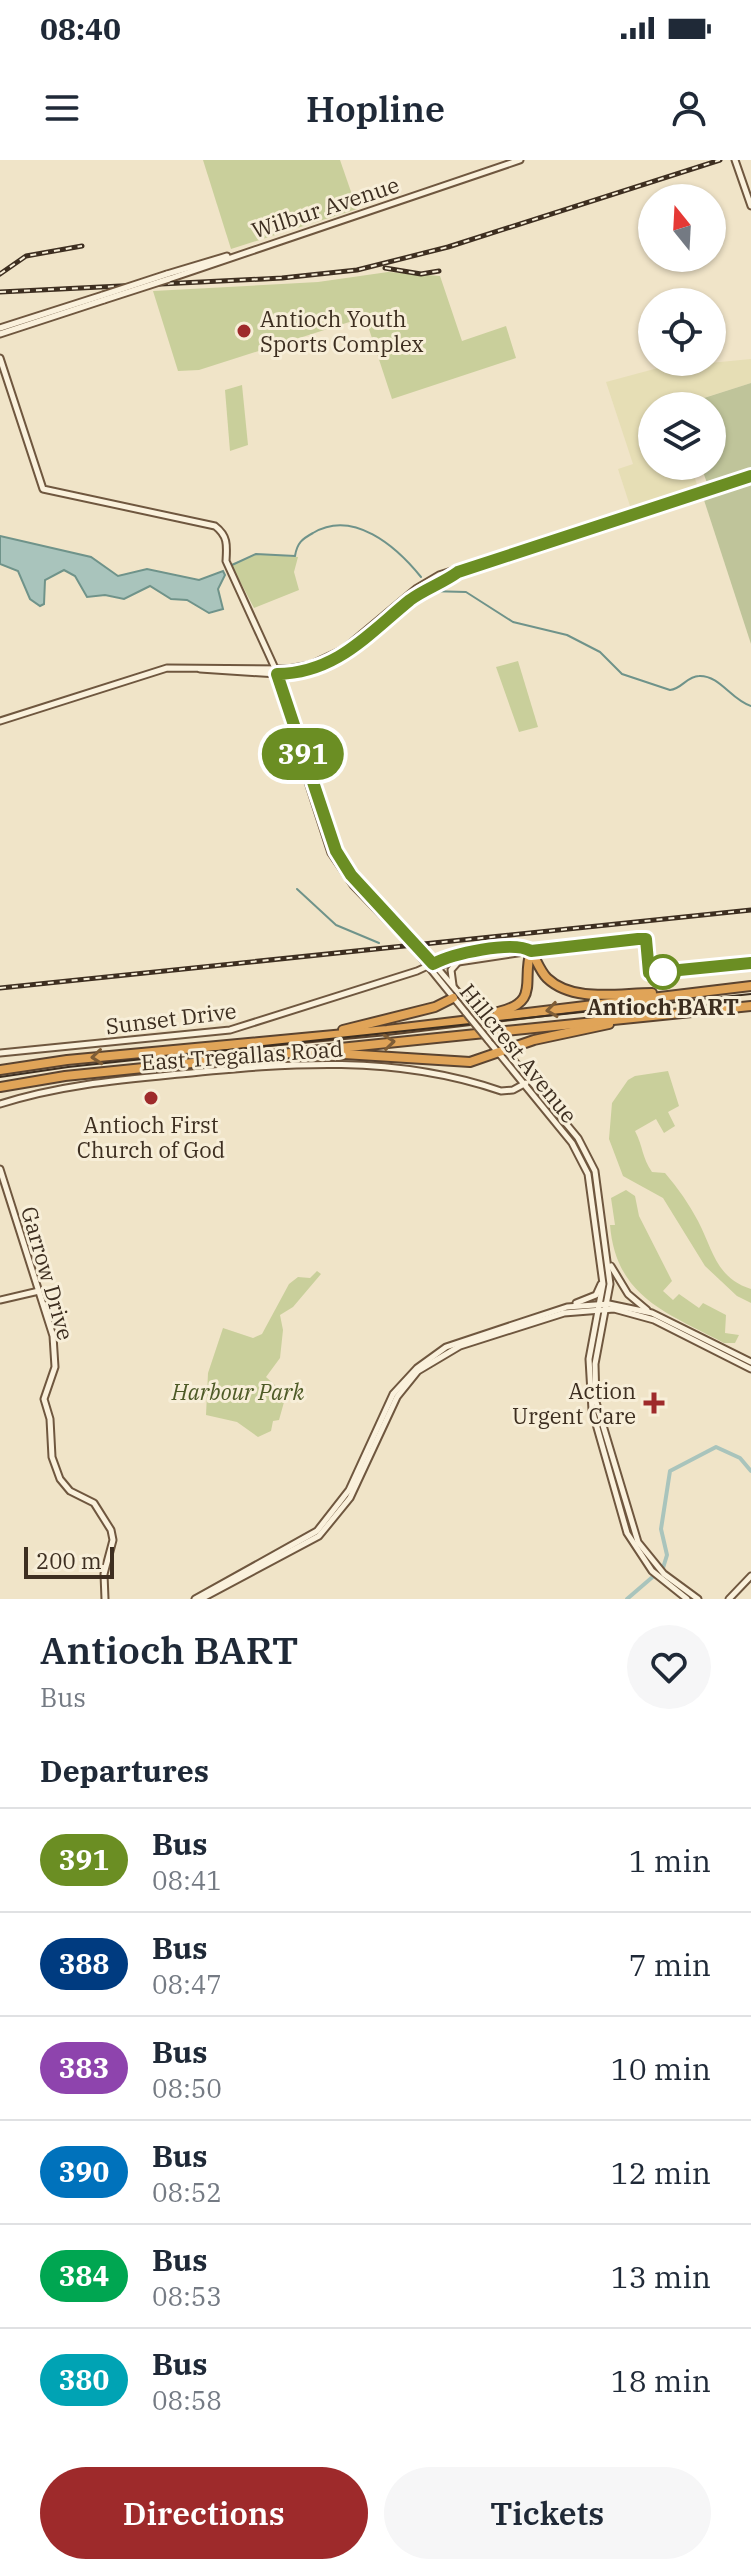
<!DOCTYPE html>
<style>
body{margin:0;font-family:"IBM Plex Serif",serif;background:#f6f6f7;color:#1f2937;height:100vh;display:flex;flex-direction:column;font-size:30px;white-space:nowrap}
*{box-sizing:border-box;margin:0}
p{font-size:26px;color:#747a83}
.icon{flex:none;width:44px;height:44px;fill:none;stroke:currentColor;stroke-width:2;stroke-linecap:round;stroke-linejoin:round}
.map{position:relative;height:1439px;overflow:hidden}
.details{display:flex;flex-direction:column;background:#fff;flex:1}
.details>*{flex:none}
.badge{padding:0 16px;border-radius:26px;font-size:28px;line-height:52px}
.needle{width:52px;rotate:342deg}
.buttons{position:absolute;left:638px;top:24px;display:grid;gap:16px}
.buttons a{display:grid;place-items:center;width:88px;height:88px;border-radius:50%;background:#fff;box-shadow:0 2px 6px #0004;font-size:40px}
.scale{position:absolute;left:24px;bottom:20px;width:90px;box-sizing:border-box;padding-left:8px;border:4px solid #3d2e20;border-top:0;font-size:22px;line-height:28px;white-space:nowrap;color:#3d2e20;-webkit-text-stroke:6px #f7eed8;paint-order:stroke}
.map>.badge{position:absolute;translate:-50% -50%;box-shadow:0 0 0 4px #fff}
h2{padding:0 40px;font-size:30px;line-height:72px}
.round{display:grid;place-items:center;flex:none;width:84px;height:84px;border-radius:42px;background:#f6f6f7}
.overview{display:flex;align-items:center;justify-content:space-between;height:136px;padding:0 40px}
h1{font-size:38px;font-weight:600;line-height:60px}
.action{display:flex;gap:16px;margin-top:auto;padding:16px 40px}
.action a{flex:1;height:92px;border-radius:48px;background:#9e2a2b;color:#fff;font-size:32px;font-weight:600;line-height:92px;text-align:center}
.action a+a{background:#f6f6f7;color:#1f2937}
ul{padding:0;list-style:none}
li{display:flex;align-items:center;gap:24px;height:104px;padding:0 40px;border-top:2px solid #e0e1e3}
li div{flex:1}
li b{display:block;font-size:30px}
li em{font-style:normal}
li .badge{min-width:88px;font-weight:700;text-align:center}
.status{display:flex;justify-content:space-between;align-items:center;height:56px;padding:0 40px;background:#fff;direction:ltr}
.status svg{height:22px;fill:currentColor}
header{display:flex;justify-content:space-between;align-items:center;height:104px;padding:0 40px;background:#fff;font-size:36px;font-weight:600}
.map>svg:first-child{display:block}
.farmland{fill:#e6deb5}
.green{fill:#c9cf9b}
.cemetery{fill:#bfc49a}
.water{fill:#a9c4bc;stroke:#6f938a;stroke-width:2}
.lines{fill:none;stroke-linecap:round;stroke-linejoin:round}
.stream{stroke:#6f938a;stroke-width:2}
.canal{stroke:#a9c4bc;stroke-width:4}
.secondary-casing{stroke:#6f573f;stroke-width:9}
.highway-casing{stroke:#5b4430;stroke-width:12}
.secondary{stroke:#faf1dc;stroke-width:5}
.highway{stroke:#e0a458;stroke-width:8}
.tram{stroke:#3d2e20;stroke-width:2}
.rail-casing{stroke:#3d2e20;stroke-width:5}
.rail{stroke:#f7eed8;stroke-width:2;stroke-dasharray:6;stroke-linecap:butt}
.secondary-bridge-casing{stroke:#6f573f;stroke-width:9;stroke-linecap:butt}
.secondary-bridge{stroke:#faf1dc;stroke-width:5}
.oneway{stroke:#7e5d36}
.line-casing{stroke:#fff;stroke-width:18}
.line{stroke:#6b8e23;stroke-width:12}
.poi-dot{fill:#9e2a2b;stroke:#f7eed8;stroke-width:3}
.stop-dot{fill:#fff;stroke:#6b8e23;stroke-width:4}
.labels{text-anchor:middle;dominant-baseline:central;stroke-width:6;stroke-linejoin:round;paint-order:stroke}
.street-label{font-size:22px;fill:#3d2e20;stroke:#f7eed8}
.poi-label{font-size:22px;fill:#3d2e20;stroke:#f7eed8;text-anchor:start}
.stop-label{font-size:22px;font-weight:bold;fill:#3d2e20;stroke:#f7eed8}
.park-label{font-size:22px;font-style:italic;fill:#4d5a26;stroke:#f7eed8}
</style>
<div class="status"><b>08:40</b><svg viewBox="0 0 49 12"><path d="M0 12V9h3v3zM5 12V6h3v6zM10 12V3h3v9zM15 12V0h3v12zM26 1h20v11H26zM47 4h2v5h-2z"/></svg></div>
<header><svg class="icon" aria-label="menu" viewBox="0 0 24 24"><path d="M4 6h16M4 12h16M4 18h16"/></svg>Hopline<svg class="icon" aria-label="person" viewBox="0 0 24 24"><circle cx="12" cy="8" r="4"/><path d="M4 21q1-7 8-7t8 7"/></svg></header>
<div class="map">
<svg width="751" height="1439" viewBox="0 0 751 1439">
<rect width="100%" height="100%" fill="#f0e4c8"/>
<!-- farmland -->
<polygon class="farmland" points="751,199 751,223 678,246 652,246 652,306 691,306 698,328 631,349 618,309 633,304 606,222 658,208"/>
<!-- green -->
<g class="green">
<polygon points="203,0 340,0 357,49 231,89"/>
<polygon points="388,112 440,116 462,181 506,166 516,198 392,239 365,157 199,210 178,211 153,131 318,122"/>
<polygon points="242,225 248,285 230,291 225,230"/>
<polygon points="257,394 298,397 294,412 299,430 254,448 231,404"/>
<polygon points="518,501 538,567 519,572 496,507"/>
<path d="M 668,911 L 679,946 L 668,952 L 675,966 L 664,973 L 656,959 L 635,971 C 643,986 642,998 652,1012 L 665,1013 C 678,1028 689,1044 698,1061 C 713,1090 716,1118 751,1129 L 751,1143 L 737,1136 L 705,1106 L 663,1038 L 623,1016 L 609,979 L 612,943 L 628,920 L 635,916 Z"/>
<path d="M 626,1030 L 635,1036 L 639,1056 L 672,1121 L 663,1131 L 673,1140 L 679,1134 L 699,1148 L 703,1143 L 726,1155 L 725,1173 L 739,1175 L 735,1183 L 724,1183 C 668,1153 616,1138 610,1065 L 615,1065 L 611,1038 Z"/>
<polygon points="317,1111 321,1114 293,1147 280,1155 283,1170 280,1198 266,1217 286,1235 279,1260 273,1261 271,1271 258,1277 237,1262 206,1255 208,1213 223,1168 253,1178 262,1174 289,1124 298,1117 310,1118"/>
</g>
<!-- cemetery -->
<g class="cemetery">
<polygon points="751,223 751,309 707,323 701,306 712,306 712,246 682,245"/>
<polygon points="751,321 751,484 703,337"/>
</g>
<!-- water -->
<polygon class="water" points="0,376 91,397 118,416 147,409 199,420 223,411 225,415 218,429 223,449 209,453 187,440 171,439 150,426 124,439 105,435 87,437 75,416 64,410 45,420 44,444 40,446 30,439 18,411 0,404"/>
<g class="lines">
<!-- stream -->
<g class="stream">
<path d="M 232,405 L 256,394 L 295,396 C 297,383 302,379 313,373 C 353,349 396,386 421,417"/>
<path d="M 428,431 L 466,432 L 513,462 L 567,475 L 600,492 L 622,514 L 670,530 C 682,529 687,516 699,516 C 720,515 731,540 751,546"/>
<polyline points="297,729 336,765 379,783"/>
</g>
<!-- canal -->
<polyline class="canal" points="627,1439 663,1408 667,1395 661,1369 670,1311 716,1287 740,1298 751,1311"/>
<!-- secondary casing -->
<g class="secondary-casing">
<g id="secondary">
<polyline points="735,0 751,46"/>
<polyline points="167,114 227,96"/>
<polyline points="169,119 520,0"/>
<polyline points="0,168 103,135"/>
<polyline points="0,174 104,140"/>
<path d="M 0,198 L 43,329 L 215,366 C 228,376 227,385 226,401 L 279,517 L 336,691 L 351,715 L 406,771 L 473,850"/>
<polyline points="200,509 277,514 323,506 357,488 419,433 457,412"/>
<polyline points="272,510 331,693 353,725 411,785 466,853"/>
<polyline points="0,561 167,508 288,509 310,505 344,489 417,428 439,415 751,316"/>
<polyline points="432,806 531,791"/>
<polyline points="453,825 451,810 458,802"/>
<polyline points="496,879 578,978 595,1011 610,1124 595,1204 596,1242 638,1382 664,1414 698,1439"/>
<polyline points="488,880 572,983 588,1014 603,1124 589,1199 592,1250 627,1373 652,1411 687,1439"/>
<polyline points="0,893 230,870 417,811 445,798 520,787 531,791"/>
<path d="M 0,944 C 60,925 118,920 180,914 C 290,903 394,894 501,931 L 513,930 L 526,923"/>
<polyline points="0,1009 53,1176 55,1207 44,1239 50,1259 52,1297 60,1319 70,1331 94,1343 111,1370 113,1380 104,1414 105,1439"/>
<polyline points="611,1106 628,1134 647,1150"/>
<polyline points="0,1140 39,1131"/>
<polyline points="576,1143 596,1135 601,1124"/>
<polyline points="195,1439 317,1371 349,1330 393,1234 417,1208 446,1187 567,1147 609,1144 652,1153 751,1202"/>
<polyline points="201,1439 319,1376 350,1338 397,1237 418,1211 460,1186 564,1153 614,1149 654,1160 751,1209"/>
<polyline points="729,1439 751,1416"/>
</g>
</g>
<!-- highway casing -->
<g class="highway-casing">
<g id="highway">
<path d="M 531,791 C 536,799 540,811 547,818 C 573,843 619,833 652,833"/>
<path d="M 498,852 C 541,842 521,820 531,791"/>
<polyline points="343,870 435,847 453,838"/>
<polyline points="328,893 470,902 534,880 609,864"/>
<polyline points="0,910 67,900 387,870 751,826"/>
<polyline points="0,927 65,916 751,846"/>
</g>
</g>
<!-- secondary -->
<use href="#secondary" class="secondary"/>
<!-- highway -->
<use href="#highway" class="highway"/>
<!-- tram -->
<polyline class="tram" points="0,917 68,907 751,834"/>
<!-- rail casing -->
<g class="rail-casing">
<g id="rail">
<polyline points="385,108 421,114 439,111"/>
<polyline points="0,114 26,96 82,86"/>
<polyline points="0,132 282,118 357,110 448,87 720,0"/>
<polyline points="0,828 751,750"/>
</g>
</g>
<!-- rail -->
<use href="#rail" class="rail"/>
<!-- secondary-bridge casing -->
<g class="secondary-bridge-casing">
<g id="secondary-bridge">
<polyline points="103,135 167,114"/>
<polyline points="104,140 169,119"/>
<polyline points="473,850 496,879"/>
<polyline points="466,853 488,880"/>
</g>
</g>
<!-- secondary-bridge -->
<use href="#secondary-bridge" class="secondary-bridge"/>
</g>
<!-- one-way arrows -->
<defs><path id="oneway-chevron" d="M-2-3.5L2.5 0L-2 3.5" fill="none" stroke-width="1.6" stroke-linecap="round" stroke-linejoin="round" transform="scale(2)"/></defs>
<g class="oneway">
<use href="#oneway-chevron" transform="translate(552 850) rotate(173)"/>
<use href="#oneway-chevron" transform="translate(389 882) rotate(-6)"/>
<use href="#oneway-chevron" transform="translate(97 897) rotate(175)"/>
</g>
<g class="lines">
<!-- line casing -->
<g class="line-casing">
<path id="line" d="M 751,316 L 458,412 C 443,423 425,429 410,440 C 367,475 336,513 277,514 L 336,691 L 351,715 L 433,804 C 452,794 512,780 531,791 L 638,779 L 646,779 L 649,813 L 751,803"/>
</g>
<!-- line -->
<use href="#line" class="line"/>
</g>
<!-- markers -->
<g class="poi-dot">
<circle cx="244" cy="171" r="8"/>
<circle cx="151" cy="938" r="8"/>
<path d="M650 1231h8v8h8v8h-8v8h-8v-8h-8v-8h8z"/>
</g>
<circle class="stop-dot" cx="663" cy="812" r="16"/>
<g class="labels">
<!-- street labels -->
<g class="street-label">
<text transform="translate(325 47) rotate(-18)">Wilbur Avenue</text>
<text transform="translate(171 858) rotate(-7)">Sunset Drive</text>
<text transform="translate(519 893) rotate(51)">Hillcrest Avenue</text>
<text transform="translate(242 895) rotate(-4)">East Tregallas Road</text>
<text transform="translate(48 1113) rotate(74)">Garrow Drive</text>
</g>
<!-- poi labels -->
<g class="poi-label">
<text x="260" y="158">Antioch Youth<tspan x="260" dy="25">Sports Complex</tspan></text>
<text x="151" y="964" text-anchor="middle">Antioch First<tspan x="151" dy="25">Church of God</tspan></text>
<text x="636" y="1230" text-anchor="end">Action<tspan x="636" dy="25">Urgent Care</tspan></text>
</g>
<!-- stop labels -->
<g class="stop-label">
<text x="663" y="846">Antioch BART</text>
</g>
<!-- park labels -->
<g class="park-label">
<text x="238" y="1231">Harbour Park</text>
</g>
</g>
</svg>
<div class="buttons">
<a><svg class="needle" viewBox="-14 -14 28 28"><path d="M0-13l5 13h-10z" fill="#e53935"/><path d="M0 13l5-13h-10z" fill="#747a83"/></svg></a>
<a><svg class="icon" aria-label="locate" viewBox="0 0 24 24"><circle cx="12" cy="12" r="6"/><path d="M12 2v4M12 18v4M2 12h4M18 12h4"/></svg></a>
<a><svg class="icon" aria-label="layers" viewBox="0 0 24 24"><path d="M12 4l9 5-9 5-9-5zM3 14l9 5 9-5"/></svg></a>
</div>
<div class="scale">200 m</div>
<b class="badge" style="left:303px;top:594px;background:#6b8e23;color:#fff">391</b>
</div>
<section class="details">
<div class="overview"><div><h1>Antioch BART</h1><p>Bus</p></div><a class="round"><svg class="icon" aria-label="heart" viewBox="0 0 24 24"><path d="M12 20l-8-8c-3-5 5-10 8-4 3-6 11-1 8 4z"/></svg></a></div>
<h2>Departures</h2>
<ul>
<li><span class="badge" style="background:#6b8e23;color:#fff">391</span><div><b>Bus</b><p>08:41</p></div><em>1 min</em></li>
<li><span class="badge" style="background:#003b80;color:#fff">388</span><div><b>Bus</b><p>08:47</p></div><em>7 min</em></li>
<li><span class="badge" style="background:#8e44ad;color:#fff">383</span><div><b>Bus</b><p>08:50</p></div><em>10 min</em></li>
<li><span class="badge" style="background:#0072bc;color:#fff">390</span><div><b>Bus</b><p>08:52</p></div><em>12 min</em></li>
<li><span class="badge" style="background:#00a651;color:#fff">384</span><div><b>Bus</b><p>08:53</p></div><em>13 min</em></li>
<li><span class="badge" style="background:#00a3b4;color:#fff">380</span><div><b>Bus</b><p>08:58</p></div><em>18 min</em></li>
</ul>
<div class="action"><a>Directions</a><a>Tickets</a></div>
</section>
